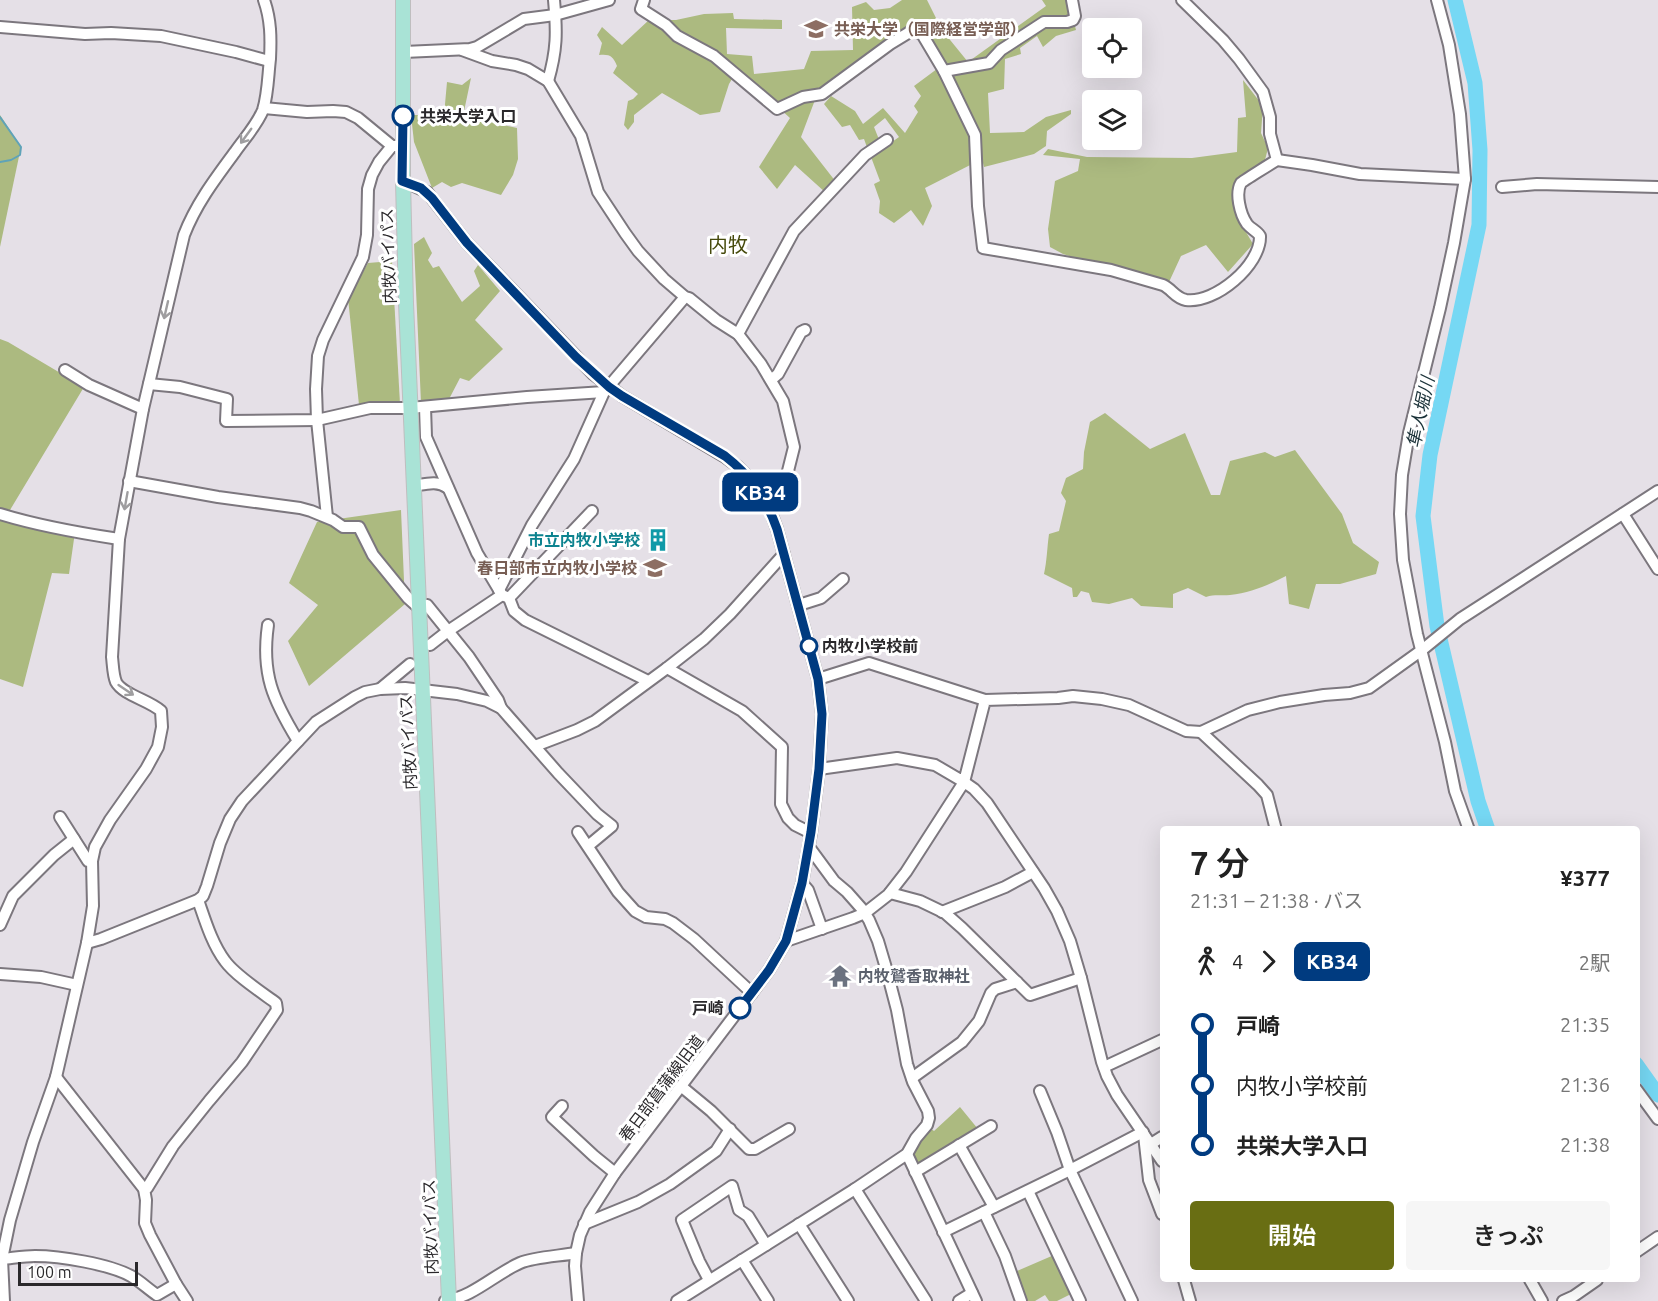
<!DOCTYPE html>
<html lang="ja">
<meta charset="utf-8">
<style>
body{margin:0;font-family:Ubuntu,"Noto Sans JP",sans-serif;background:#f6f6f6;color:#222;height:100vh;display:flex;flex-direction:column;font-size:22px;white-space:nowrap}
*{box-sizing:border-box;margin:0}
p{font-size:20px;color:#767676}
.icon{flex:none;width:33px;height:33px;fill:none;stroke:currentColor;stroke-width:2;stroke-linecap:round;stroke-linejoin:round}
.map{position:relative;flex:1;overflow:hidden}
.sheet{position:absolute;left:1160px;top:826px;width:480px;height:456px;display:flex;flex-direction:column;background:#fff;border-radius:6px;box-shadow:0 6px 24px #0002}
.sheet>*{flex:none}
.badge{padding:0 12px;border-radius:9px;font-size:21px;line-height:39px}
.tools{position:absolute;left:1082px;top:18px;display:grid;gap:12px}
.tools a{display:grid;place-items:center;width:60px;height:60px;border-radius:6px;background:#fff;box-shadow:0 6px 24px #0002;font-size:30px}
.scale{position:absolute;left:18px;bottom:15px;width:120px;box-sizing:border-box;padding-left:6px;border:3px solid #2a282b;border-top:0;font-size:16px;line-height:21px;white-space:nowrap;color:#2a282b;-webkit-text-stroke:4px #fff;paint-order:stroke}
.map>.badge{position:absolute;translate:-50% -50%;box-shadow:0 0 0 3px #fff}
.legs{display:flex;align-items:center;gap:9px;height:66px;padding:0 30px;font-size:20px}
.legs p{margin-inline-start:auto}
.overview{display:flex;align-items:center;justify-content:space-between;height:102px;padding:0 30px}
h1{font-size:33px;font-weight:600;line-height:45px}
.cta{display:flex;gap:12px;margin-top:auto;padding:12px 30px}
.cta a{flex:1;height:69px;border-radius:6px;background:#696e13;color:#fff;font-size:24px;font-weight:600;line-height:69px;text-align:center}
.cta a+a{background:#f6f6f6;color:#222}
ul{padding:0 30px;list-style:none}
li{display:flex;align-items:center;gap:21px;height:60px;font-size:22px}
li i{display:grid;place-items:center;width:9px;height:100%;margin:0 8px;background:currentColor}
li i::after{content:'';width:15px;height:15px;margin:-8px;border:4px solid;border-radius:50%;background:#fff}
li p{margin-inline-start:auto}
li:first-child i{background:linear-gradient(#0000 50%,currentColor 0)}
li:last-child i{background:linear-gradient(currentColor 50%,#0000 0)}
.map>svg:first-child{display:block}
.green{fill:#acba80}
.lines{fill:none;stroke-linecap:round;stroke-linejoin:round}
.stream{stroke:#5fa3b8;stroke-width:2}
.river{stroke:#76d8f4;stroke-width:15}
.minor-casing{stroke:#7c777e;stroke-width:14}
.major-casing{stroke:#bfbebf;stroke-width:16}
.minor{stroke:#fff;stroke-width:10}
.major{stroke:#a9e3d6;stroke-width:14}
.oneway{stroke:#9f9ea0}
.line-1-casing{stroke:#fff;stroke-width:14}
.line-1{stroke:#003b80;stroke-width:9}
.stop-1-dot{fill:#fff;stroke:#003b80;stroke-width:3}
.labels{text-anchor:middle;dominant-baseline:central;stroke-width:6;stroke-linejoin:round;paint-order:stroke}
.education-label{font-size:16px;font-weight:bold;fill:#785e54;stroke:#fff;text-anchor:start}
.stop-label{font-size:16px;font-weight:bold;fill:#2a282b;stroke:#fff;text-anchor:start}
.street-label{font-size:16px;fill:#2a282b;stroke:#fff}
.culture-label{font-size:16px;font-weight:bold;fill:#0d838f;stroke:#fff;text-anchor:end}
.worship-label{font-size:16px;font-weight:bold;fill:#5b616d;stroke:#fff;text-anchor:start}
.water-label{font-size:18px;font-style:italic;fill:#1a3138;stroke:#fff}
.quarter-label{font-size:20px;fill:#464a0c;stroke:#fff}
</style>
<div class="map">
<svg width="1658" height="1301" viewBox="0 0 1658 1301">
<rect width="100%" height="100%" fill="#e5e0e7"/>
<!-- green -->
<g class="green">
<path d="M 902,0 L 927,0 L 942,30 L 968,62 L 1046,6 L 1042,0 L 1068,0 L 1076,30 L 1056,36 L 1043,47 L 1037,36 L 1020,48 L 1021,54 L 1005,59 L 1004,89 L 988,93 L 990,133 L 1024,132 L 1046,117 L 1071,110 L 1071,114 L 1047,131 L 1046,146 L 1034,154 L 984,167 L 982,159 L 925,188 L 932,206 L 923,226 L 911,210 L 894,223 L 879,213 L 880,201 L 874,184 L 880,181 L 871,157 L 899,137 L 885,118 L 874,127 L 880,142 L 868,150 L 864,139 L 859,140 L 850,125 L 842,127 L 824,104 L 831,96 L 855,111 L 863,124 L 883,108 L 905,133 L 918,112 L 914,106 L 921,96 L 914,86 L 945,63 L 915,26 L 818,92 L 801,137 L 836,182 L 826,193 L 795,165 L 777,189 L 759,167 L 790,118 L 751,83 L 738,69 L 729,84 L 720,112 L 700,115 L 662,93 L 634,115 L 634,122 L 628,130 L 624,125 L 628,101 L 633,99 L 638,94 L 613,73 L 617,66 C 613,56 610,54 599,55 L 602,43 L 597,35 L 602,27 L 622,45 L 649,20 L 676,20 L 704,14 L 733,13 L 734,19 L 782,20 L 782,29 L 726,28 L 727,54 L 752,56 L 754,74 L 804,69 L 811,51 L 853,50 L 852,7 L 866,2 L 874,10 L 890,8 Z"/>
<polygon points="471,78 463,116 517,128 518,159 513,175 501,195 462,183 451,187 442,182 432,188 414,142 411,115 444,115 447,82 462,85"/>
<polygon points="1243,80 1263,106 1261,133 1268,148 1265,160 1240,178 1239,220 1253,244 1228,272 1206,245 1181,256 1169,282 1137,273 1107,268 1063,254 1050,247 1048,229 1055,181 1078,171 1080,159 1043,155 1048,149 1087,157 1192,158 1237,152 1238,118 1246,117"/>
<polygon points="0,115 21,147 0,247"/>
<polygon points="424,237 432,253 428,260 433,268 439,266 462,302 480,286 474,271 478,265 500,291 475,320 503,349 469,381 460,378 448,401 421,403 414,244"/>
<polygon points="392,261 400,404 359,405 348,298 368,263"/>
<polygon points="0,339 8,342 84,387 7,515 75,532 69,574 52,573 23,687 0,679"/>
<path d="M 1105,413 L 1150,449 L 1185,433 L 1211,495 L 1220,495 L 1230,461 L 1265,452 L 1275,457 L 1295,450 L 1342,514 L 1353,543 L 1379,562 L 1376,574 L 1340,584 L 1316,584 L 1309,609 L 1289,604 L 1286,576 C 1268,585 1251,593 1230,595 C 1221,596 1215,594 1206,597 L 1188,588 L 1173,594 L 1173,608 L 1141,606 L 1132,598 L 1109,604 L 1092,602 L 1089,593 L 1081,591 L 1077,597 L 1073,597 L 1072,588 L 1044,574 C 1047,561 1047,548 1049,534 L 1059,531 L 1066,501 L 1061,493 L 1066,478 L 1083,469 L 1084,452 L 1090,422 Z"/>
<polygon points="401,510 405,604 309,686 288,641 318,605 289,583 317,522"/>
<polygon points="960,1107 978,1129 919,1166 914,1162 916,1145 930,1128 934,1131"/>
<polygon points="1054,1255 1073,1293 1057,1301 1049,1301 1045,1295 1035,1301 1027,1301 1017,1271"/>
</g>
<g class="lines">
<!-- stream -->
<polyline class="stream" points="0,117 21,147 20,155 11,160 0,162"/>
<!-- river -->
<g class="river">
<polyline points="1455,0 1475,83 1480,150 1479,225 1430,455 1423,516 1437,626 1478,801 1488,830"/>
<polyline points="1636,1064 1658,1095"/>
</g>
<!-- minor casing -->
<g class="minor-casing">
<g id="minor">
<path d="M 644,0 L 641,9 L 666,25 L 677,36 L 714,56 L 777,109 L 803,97 L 822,94 L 890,44 L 913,30 L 922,34 L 944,71 L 975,135 L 978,206 L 983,248 L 1111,270 L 1163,285 C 1172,289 1175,298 1186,300 C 1215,304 1261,265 1260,236 C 1257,231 1251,229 1247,224 C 1240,214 1235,193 1241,183 C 1243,181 1272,163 1277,160 L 1312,165 L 1360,174 L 1465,179"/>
<polyline points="1182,0 1223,40 1239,59 1263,92 1270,117 1270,134 1277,160"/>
<polyline points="1437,0 1449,45 1460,114 1465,179 1454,243 1440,308 1409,433 1402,475 1400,514 1403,560 1417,634 1445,742 1455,791 1469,830"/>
<polyline points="0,27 85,34 111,33 161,36 236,52 269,61"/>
<polyline points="462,50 492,61 516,65 528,69 548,81 581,136 598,192 625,233 638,251 664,279 685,297 689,298 716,320 738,334 761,364 783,401 794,447 788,471 770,510"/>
<polyline points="404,52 470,49 477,47 524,19 555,15 609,0"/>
<polyline points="944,71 989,63 1001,50 1044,22 1067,22 1073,20 1075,16 1072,0"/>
<path d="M 548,81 C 557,50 557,32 554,0"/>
<polyline points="264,108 307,112 333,111 346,112 358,118 392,146 399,146"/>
<polyline points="403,181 427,192 467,243 593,374 622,396 725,457 737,466 748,477 764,498 770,510 777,529 818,679 822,714 819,769 811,833 802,883 786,941 769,970 615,1173 590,1212 580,1235 576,1253 575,1266 578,1301"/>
<polyline points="1502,187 1537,184 1658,187"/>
<polyline points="738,334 794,231 865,155 887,140"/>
<polyline points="65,370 89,385 143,409"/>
<polyline points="771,380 778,374 801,332 805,330"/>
<polyline points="149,384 180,387 227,399 226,421 317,420 370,408 410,408 527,397 604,392"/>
<polyline points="425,407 426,437 477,553 502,595 509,598 514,611 525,620 648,681"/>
<polyline points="129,481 218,497 300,508 311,511 333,520 343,527 359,527 373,555 408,598 418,607"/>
<path d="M 413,486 C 426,484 437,480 448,488"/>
<path d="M 0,514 C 39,526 79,533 119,539"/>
<polyline points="1623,514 1658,569"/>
<polyline points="327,517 317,420 316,389 318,356 323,340 363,257 367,235 368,189 372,175 379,162 392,146"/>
<polyline points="499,590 532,525 574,459 604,392 685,297"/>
<polyline points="509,598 592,511"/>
<polyline points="427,605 469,657 498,700 501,708"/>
<polyline points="799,605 821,598 843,579"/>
<path d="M 268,625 C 261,674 273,700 298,741"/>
<polyline points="430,645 448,631 502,595"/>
<polyline points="667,668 742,711 782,747 781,804 788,818 795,825 811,833"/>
<polyline points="818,679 869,663 985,700"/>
<polyline points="380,689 410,664"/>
<polyline points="1201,732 1258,785 1267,795 1276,830"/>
<polyline points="535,746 577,730 595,721 667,668 704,639 730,614 784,554"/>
<polyline points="819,769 897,758 935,765 964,782 985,700 1058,698 1073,696 1102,699 1129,705 1186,731 1201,732 1248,710 1280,702 1324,695 1350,693 1369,688 1422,650 1460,619 1658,491"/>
<polyline points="60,817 88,861 92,861"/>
<polyline points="578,832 618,892 635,911 646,917 665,919 673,923 694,939 752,993"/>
<polyline points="802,883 808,890 822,929"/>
<polyline points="890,893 920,901 945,913 962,928 1030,995 1081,978"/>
<polyline points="942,912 1005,887 1033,872"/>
<polyline points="0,925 13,896 54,855 74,839"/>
<polyline points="786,941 853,918 865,913 888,895 906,872 964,782 974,789 987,803 1044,888 1057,911 1070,941 1081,978 1102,1062 1107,1076 1117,1095 1162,1161"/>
<polyline points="87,943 101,939 198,900 203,896 207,886 220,843 230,819 242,801 316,722 355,697 365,692 380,689 405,688 457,694 487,701 501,708 558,773 597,814 612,826 588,846"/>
<polyline points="0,974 41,977 77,985"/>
<polyline points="1104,1067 1162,1040"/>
<polyline points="56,1077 144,1189 146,1200 145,1223 150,1235 176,1284 187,1301"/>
<polyline points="912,1078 962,1042 979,1021 991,993 995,989 1017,982"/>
<polyline points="682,1087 711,1111 749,1149 755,1149 789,1129"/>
<polyline points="1636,1089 1658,1119"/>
<polyline points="1040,1091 1057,1132 1070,1170 1132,1301"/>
<polyline points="562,1106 552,1117 594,1156 615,1173"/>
<polyline points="1144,1135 1149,1180 1162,1214"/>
<polyline points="1151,1144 1162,1137"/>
<polyline points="959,1145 994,1207"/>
<polyline points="907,1154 976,1301"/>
<polyline points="915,1172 991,1126"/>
<path d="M 144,1189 L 147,1188 L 173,1146 L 209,1101 L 242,1062 L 277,1010 L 276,1003 C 261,992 235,975 225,961 C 212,944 205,920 198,900"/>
<polyline points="855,1189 926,1301"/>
<polyline points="1028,1191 1080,1301"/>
<polyline points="984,1212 1005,1256 1021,1301"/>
<polyline points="584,1224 638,1202 670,1184 716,1151 730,1129"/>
<polyline points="799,1224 848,1301"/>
<polyline points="943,1232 1070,1170 1143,1132"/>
<polyline points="1636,1252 1658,1237"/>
<path d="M 2,1259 C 13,1258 24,1256 35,1256 C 60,1256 109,1264 131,1276 C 140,1281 148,1289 157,1295 L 176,1284"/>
<polyline points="742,1260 768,1301"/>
<polyline points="709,1280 699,1261 682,1220 732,1186 739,1210 748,1216 766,1245"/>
<polyline points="1184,1280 1190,1301"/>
<polyline points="1530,1280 1542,1301"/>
<path d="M 4,1301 L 2,1259 L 10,1220 L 33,1142 L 56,1077 L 87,943 L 93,906 L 92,861 L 95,847 L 110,820 L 146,769 L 158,747 L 162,727 L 161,711 C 149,700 123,695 116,682 C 113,675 113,665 112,657 L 119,539 L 143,409 L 184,235 C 196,204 215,179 235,152 C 244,139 257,125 263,110 C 268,94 268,76 270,59 C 271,38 271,20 264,0"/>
<path d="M 445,1301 C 473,1297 495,1274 520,1263 C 534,1257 560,1256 576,1253"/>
<polyline points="677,1301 855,1189 907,1154 916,1138 927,1125 929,1118 928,1111 913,1082 907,1064 897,1010 886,968 878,941 869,920 862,909 847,892 834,881 809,847"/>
<polyline points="959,1301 972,1293"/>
<polyline points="1563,1301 1574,1296 1597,1280"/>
</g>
</g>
<!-- major casing -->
<g class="major-casing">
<polyline id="major" points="403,0 403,181 406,303 449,1301"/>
</g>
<!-- minor -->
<use href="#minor" class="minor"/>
<!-- major -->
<use href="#major" class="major"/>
</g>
<!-- one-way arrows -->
<defs><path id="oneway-shaft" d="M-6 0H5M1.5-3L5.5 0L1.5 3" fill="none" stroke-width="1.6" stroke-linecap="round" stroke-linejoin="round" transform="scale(1.5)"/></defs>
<g class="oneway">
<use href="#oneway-shaft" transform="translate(246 136) rotate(126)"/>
<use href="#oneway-shaft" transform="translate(166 310) rotate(103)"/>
<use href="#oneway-shaft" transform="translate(126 501) rotate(100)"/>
<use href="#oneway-shaft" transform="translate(126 690) rotate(34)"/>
</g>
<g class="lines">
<!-- line-1 casing -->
<g class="line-1-casing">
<path id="line-1" d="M 403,116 L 402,181 L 421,188 L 432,198 L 467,243 L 576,357 L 609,387 L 622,396 L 725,456 C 751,476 766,498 777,529 L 818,679 L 822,714 L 819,769 L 811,832 L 802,883 L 786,941 L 769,970 L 740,1008"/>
</g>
<!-- line-1 -->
<use href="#line-1" class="line-1"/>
</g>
<!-- icons -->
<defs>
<g id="university-bare" transform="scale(1.8)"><path d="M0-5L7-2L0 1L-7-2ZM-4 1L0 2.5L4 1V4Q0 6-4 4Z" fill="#8d6e63" stroke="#fff" stroke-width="2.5" paint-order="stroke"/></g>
<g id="building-bare" transform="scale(1.8)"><path d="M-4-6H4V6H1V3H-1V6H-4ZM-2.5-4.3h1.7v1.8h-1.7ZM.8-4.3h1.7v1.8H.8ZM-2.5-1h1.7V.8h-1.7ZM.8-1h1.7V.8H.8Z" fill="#0f9aa8" stroke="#fff" stroke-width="2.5" paint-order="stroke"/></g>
<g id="school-bare" transform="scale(1.8)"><path d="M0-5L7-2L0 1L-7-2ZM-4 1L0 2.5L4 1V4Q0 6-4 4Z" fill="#8d6e63" stroke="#fff" stroke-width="2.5" paint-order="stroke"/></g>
<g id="temple-bare" transform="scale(1.8)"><path d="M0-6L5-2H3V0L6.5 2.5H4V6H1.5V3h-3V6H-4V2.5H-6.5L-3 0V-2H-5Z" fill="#6b7280" stroke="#fff" stroke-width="2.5" paint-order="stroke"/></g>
</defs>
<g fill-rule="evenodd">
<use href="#university-bare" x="816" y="29"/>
<use href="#building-bare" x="658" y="540"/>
<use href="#school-bare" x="655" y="568"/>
<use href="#temple-bare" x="840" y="976"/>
</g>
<!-- markers -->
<g class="stop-1-dot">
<circle cx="403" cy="116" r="10"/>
<circle cx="809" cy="646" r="8"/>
<circle cx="740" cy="1008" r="10"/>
</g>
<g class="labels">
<!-- education labels -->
<g class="education-label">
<text x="834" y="29">共栄大学（国際経営学部）</text>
<text x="637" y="568" text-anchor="end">春日部市立内牧小学校</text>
</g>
<!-- stop labels -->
<g class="stop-label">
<text x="420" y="116">共栄大学入口</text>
<text x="822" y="646">内牧小学校前</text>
<text x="724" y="1008" text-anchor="end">戸崎</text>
</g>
<!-- street labels -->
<g class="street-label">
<text transform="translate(388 256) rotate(-92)">内牧バイパス</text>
<text transform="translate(408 742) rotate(-93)">内牧バイパス</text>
<text transform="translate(661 1088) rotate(-53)">春日部菖蒲線旧道</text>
<text transform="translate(430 1227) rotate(-92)">内牧バイパス</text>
</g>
<!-- culture labels -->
<g class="culture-label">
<text x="640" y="540">市立内牧小学校</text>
</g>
<!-- worship labels -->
<g class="worship-label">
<text x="858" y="976">内牧鷲香取神社</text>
</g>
<!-- water labels -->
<g class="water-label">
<text transform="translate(1420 412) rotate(-78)">隼人堀川</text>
</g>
<!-- quarter labels -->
<g class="quarter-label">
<text x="728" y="244">内牧</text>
</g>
</g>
</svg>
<div class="tools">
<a><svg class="icon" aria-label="locate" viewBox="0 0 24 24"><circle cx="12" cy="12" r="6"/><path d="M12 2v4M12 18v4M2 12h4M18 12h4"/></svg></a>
<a><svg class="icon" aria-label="layers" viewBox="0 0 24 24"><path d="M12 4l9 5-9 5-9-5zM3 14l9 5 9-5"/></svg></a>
</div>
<div class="scale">100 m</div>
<b class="badge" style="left:760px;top:492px;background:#003b80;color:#fff">KB34</b>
<section class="sheet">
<div class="overview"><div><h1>7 分</h1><p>21:31 – 21:38 · バス</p></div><b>¥377</b></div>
<div class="legs"><svg class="icon" aria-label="walk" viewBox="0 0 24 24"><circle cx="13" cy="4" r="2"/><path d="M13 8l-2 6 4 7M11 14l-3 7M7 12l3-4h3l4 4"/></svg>4<svg class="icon" aria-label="forward" viewBox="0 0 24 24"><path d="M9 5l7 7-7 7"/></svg><b class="badge" style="background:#003b80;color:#fff">KB34</b><p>2駅</p></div>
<ul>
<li><i style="color:#003b80"></i><b>戸崎</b><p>21:35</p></li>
<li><i style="color:#003b80"></i><span>内牧小学校前</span><p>21:36</p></li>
<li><i style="color:#003b80"></i><b>共栄大学入口</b><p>21:38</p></li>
</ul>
<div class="cta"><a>開始</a><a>きっぷ</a></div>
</section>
</div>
